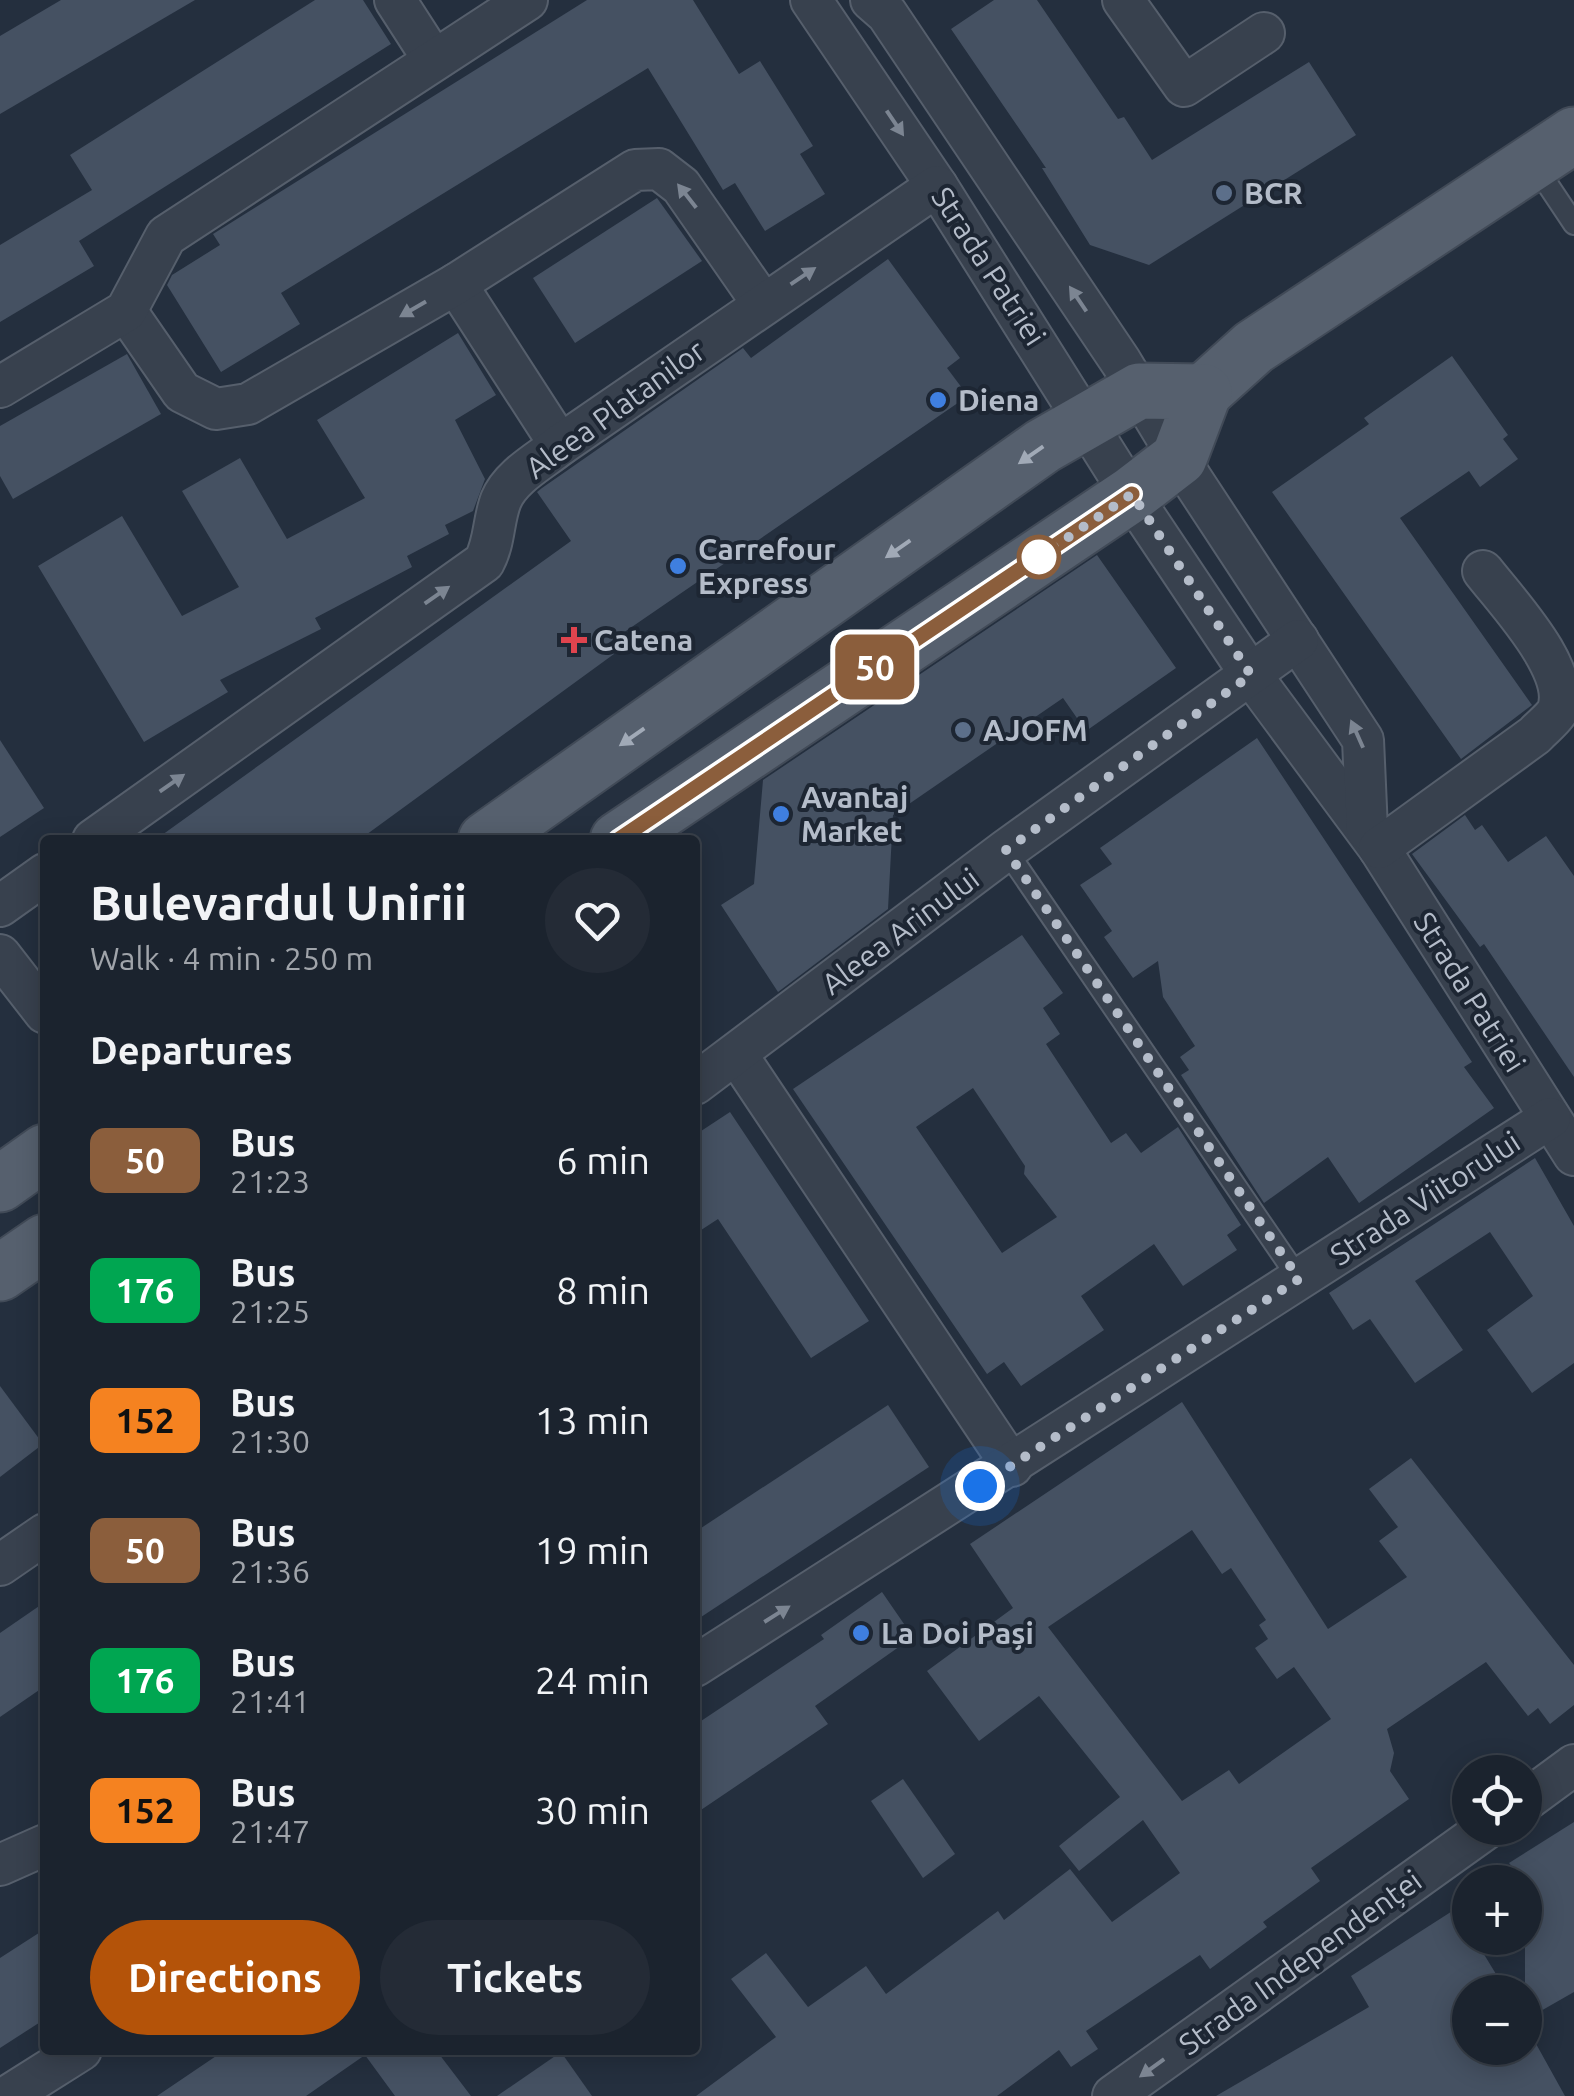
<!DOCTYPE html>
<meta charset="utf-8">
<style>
body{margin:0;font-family:Ubuntu,sans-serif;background:#242b36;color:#f1f3f6;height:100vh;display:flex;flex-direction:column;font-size:38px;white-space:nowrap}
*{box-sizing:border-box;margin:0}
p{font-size:32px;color:#a0a4aa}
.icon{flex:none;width:55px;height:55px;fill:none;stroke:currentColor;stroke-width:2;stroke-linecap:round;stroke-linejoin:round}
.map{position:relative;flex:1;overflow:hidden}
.drawer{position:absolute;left:40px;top:835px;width:660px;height:1220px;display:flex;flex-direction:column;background:#1b232e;border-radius:10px;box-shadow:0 5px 25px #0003,0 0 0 2px #39404a}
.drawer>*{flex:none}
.badge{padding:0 20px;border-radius:15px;font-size:35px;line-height:65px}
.tools{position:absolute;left:1452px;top:1755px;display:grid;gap:20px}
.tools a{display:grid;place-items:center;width:90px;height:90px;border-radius:50%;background:#1b232e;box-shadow:0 5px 25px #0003,0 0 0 2px #39404a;font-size:50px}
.you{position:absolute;width:50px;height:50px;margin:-25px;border:8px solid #fff;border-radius:50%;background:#1a73e8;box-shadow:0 0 0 15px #1a73e833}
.map>.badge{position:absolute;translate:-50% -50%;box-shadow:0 0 0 5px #fff}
h2{padding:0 50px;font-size:38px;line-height:90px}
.round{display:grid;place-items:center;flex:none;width:105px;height:105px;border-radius:52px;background:#242b36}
.headline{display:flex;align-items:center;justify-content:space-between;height:170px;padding:0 50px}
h1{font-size:48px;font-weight:700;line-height:75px}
.button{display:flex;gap:20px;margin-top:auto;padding:20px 50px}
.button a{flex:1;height:115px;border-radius:60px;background:#b45309;color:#fff;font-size:40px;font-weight:700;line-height:115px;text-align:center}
.button a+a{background:#242b36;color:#f1f3f6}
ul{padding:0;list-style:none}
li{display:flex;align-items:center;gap:30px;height:130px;padding:0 50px}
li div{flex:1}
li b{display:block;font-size:38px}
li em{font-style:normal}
li .badge{min-width:110px;font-weight:700;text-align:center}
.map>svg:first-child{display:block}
.building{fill:#455162;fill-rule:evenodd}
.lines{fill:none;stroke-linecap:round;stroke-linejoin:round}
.lane-casing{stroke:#565f6c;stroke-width:24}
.street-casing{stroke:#565f6c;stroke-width:44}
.primary-casing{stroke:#414a57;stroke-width:59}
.lane{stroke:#38414e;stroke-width:20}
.street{stroke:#38414e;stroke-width:40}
.primary{stroke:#56606e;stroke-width:55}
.oneway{fill:#7c8592}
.oneway2{fill:#a1aab7}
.line-casing{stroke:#fff;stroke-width:22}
.line{stroke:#8b5e3c;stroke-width:15}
.walk{stroke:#b4bcc9;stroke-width:10;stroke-dasharray:0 18}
.service-dot{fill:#5c6f8a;stroke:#1d2633;stroke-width:4}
.shop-dot{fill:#3f7fe0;stroke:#1d2633;stroke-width:4}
.stop-dot{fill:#fff;stroke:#8b5e3c;stroke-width:5}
.health-dot{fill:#e0444e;stroke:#1d2633;stroke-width:4}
.labels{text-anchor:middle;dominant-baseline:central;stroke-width:8;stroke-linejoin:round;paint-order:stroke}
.poi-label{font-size:30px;font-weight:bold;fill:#b4bcc9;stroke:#1d2633;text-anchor:start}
.street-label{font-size:30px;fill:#b4bcc9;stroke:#1d2633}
</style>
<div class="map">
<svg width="1574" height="2096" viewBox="0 0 1574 2096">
<rect width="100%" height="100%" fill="#242f3e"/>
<!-- building -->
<g class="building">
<polygon points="61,0 195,0 0,114 0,36"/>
<polygon points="315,0 363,0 391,44 79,241 94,266 0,322 0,245 92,190 70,155"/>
<polygon points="587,0 693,0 739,74 760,61 813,146 800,154 825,194 765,231 735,183 723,190 648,68 281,293 300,324 221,372 167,285 172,275 220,245 213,234"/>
<polygon points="994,0 1037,0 1118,119 1124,117 1152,160 1309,62 1356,135 1149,265 1090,245 1042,168 1046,168 951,29"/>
<polygon points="657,198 702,261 575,343 533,278"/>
<polygon points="888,259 960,358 947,368 968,396 607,644 614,654 359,840 155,840 571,541 537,492 542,488 743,348 751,358"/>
<polygon points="458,333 496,395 455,420 485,479 473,511 445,525 449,534 407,556 412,567 315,618 321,629 220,680 228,692 144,742 38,566 122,516 182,616 239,587 182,491 240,458 287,539 365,498 317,420"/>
<polygon points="127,354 161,414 13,499 0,476 0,426"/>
<polygon points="1452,356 1508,435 1503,439 1518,459 1480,487 1469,471 1400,518 1532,705 1461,759 1272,492 1369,424 1364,418"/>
<polygon points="1097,555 1176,668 1086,731 1063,698 893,815 888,909 778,992 721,905 754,884 763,780"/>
<polygon points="1257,738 1472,1062 1464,1067 1494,1108 1359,1203 1328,1157 1264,1203 1181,1075 1189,1070 1180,1057 1195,1046 1163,997 1158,961 1133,978 1104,937 1112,931 1080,885 1112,864 1100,848"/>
<polygon points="0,740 44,808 0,837"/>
<polygon points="1465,815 1475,830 1482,825 1508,862 1546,836 1574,876 1574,1077 1484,944 1480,947 1412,854"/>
<path d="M 1022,935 L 1063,993 L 1043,1008 L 1060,1034 L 1046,1044 L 1111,1143 L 1126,1133 L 1141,1153 L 1178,1127 L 1241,1225 L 1227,1235 L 1237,1250 L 1183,1286 L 1154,1244 L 1081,1296 L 1104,1330 L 1021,1386 L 1004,1362 L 987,1374 L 793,1089 ZM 973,1088 L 1025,1166 L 1024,1174 L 1057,1217 L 1002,1253 L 916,1127 Z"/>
<polygon points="730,1112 869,1321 811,1358 718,1219 695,1234 695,1135"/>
<polygon points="1535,1158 1574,1226 1574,1363 1532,1393 1487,1330 1533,1296 1490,1232 1415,1281 1463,1350 1415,1383 1370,1319 1353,1330 1329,1293"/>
<polygon points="0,1386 43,1444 0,1477"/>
<path d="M 1182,1402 L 1328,1629 L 1407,1577 L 1379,1541 L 1398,1527 L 1369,1489 L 1411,1458 L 1574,1665 L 1574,1705 L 1550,1724 L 1538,1708 L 1528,1716 L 1486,1662 L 1387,1729 L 1394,1753 L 1390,1771 L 1409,1799 L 1311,1868 L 1320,1881 L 1263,1922 L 1267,1927 L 1210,1969 L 1200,1955 L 1086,2031 L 1098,2049 L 1071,2067 L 1059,2050 L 997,2096 L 696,2096 L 776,2037 L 731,1979 L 766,1953 L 808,2007 L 866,1966 L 886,1994 L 998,1911 L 1004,1920 L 1070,1869 L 1112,1922 L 1180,1873 L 1143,1820 L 1079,1871 L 1059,1846 L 1120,1797 L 1039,1696 L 979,1741 L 927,1671 L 1013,1608 L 970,1544 ZM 1192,1530 L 1222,1574 L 1231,1568 L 1266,1620 L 1259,1625 L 1268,1639 L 1255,1648 L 1277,1679 L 1294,1667 L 1331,1719 L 1239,1784 L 1229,1770 L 1182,1801 L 1048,1627 Z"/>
<polygon points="888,1405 929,1467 695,1621 695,1532"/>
<polygon points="882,1592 913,1637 815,1706 828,1724 695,1814 695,1725 824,1639 821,1635"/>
<polygon points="45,1602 45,1686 0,1717 0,1633"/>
<polygon points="903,1779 955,1854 923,1878 871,1801"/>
<polygon points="1574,1822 1574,1992 1525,2020 1525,1882 1509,1863"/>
<polygon points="1457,1908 1470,1938 1474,1938 1507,1992 1470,1992 1470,2048 1525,2048 1525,2024 1565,2096 1216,2096 1369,2007 1351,1976"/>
<polygon points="45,1929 45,2019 0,2048 0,1958"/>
<polygon points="225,2050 436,2050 471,2096 395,2096 365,2055 306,2096 157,2096"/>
<polygon points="561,2052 592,2096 497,2096"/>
</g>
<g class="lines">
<!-- lane casing -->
<g class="lane-casing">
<g id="lane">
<polyline points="1534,164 1574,224"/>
<polyline points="1006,850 1299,1279"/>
</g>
</g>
<!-- street casing -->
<g class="street-casing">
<g id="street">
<polyline points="395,0 433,59"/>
<polyline points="811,0 937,186 1142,512 1251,675 1379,848 1574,1155"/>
<polyline points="871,0 887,14 1121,362 1191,478 1363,740 1367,830"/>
<polyline points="1123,0 1184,86 1264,33"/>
<polyline points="456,284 560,445"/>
<polyline points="126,311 182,392 216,409 248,404 456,284 635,170 659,169 681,186 763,304"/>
<polyline points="0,387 126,311 166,236 527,0"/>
<path d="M 93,840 L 484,562 C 495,542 493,520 501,500 C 511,476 540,461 560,445 L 937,186"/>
<path d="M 1379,848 L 1535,735 C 1541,728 1552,720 1557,712 C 1574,672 1507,602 1483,571"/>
<polyline points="0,906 45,874"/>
<polyline points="0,955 45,1013"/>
<polyline points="737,1055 1012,1466"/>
<polyline points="695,1084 1006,850 1298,640"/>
<polyline points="0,1565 45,1534"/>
<polyline points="695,1666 1550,1118"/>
<polyline points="1525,1801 1574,1765"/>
<polyline points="0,1865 45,1845"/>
<polyline points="8,2096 81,2050"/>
<polyline points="1113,2096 1487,1828"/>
</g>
</g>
<!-- primary casing -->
<g class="primary-casing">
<g id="primary">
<polyline points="1204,392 1254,347 1574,135"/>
<polyline points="486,840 1043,446 1139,391 1204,392 1179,458 1132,494 618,840"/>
<polyline points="0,1184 45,1152"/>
<polyline points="0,1273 45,1242"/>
</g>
</g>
<!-- lane -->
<use href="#lane" class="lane"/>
<!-- street -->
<use href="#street" class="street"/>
<!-- primary -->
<use href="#primary" class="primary"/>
</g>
<!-- one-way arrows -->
<defs><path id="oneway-solid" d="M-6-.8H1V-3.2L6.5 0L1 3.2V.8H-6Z" transform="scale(2.5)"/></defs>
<g class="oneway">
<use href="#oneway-solid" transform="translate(895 123) rotate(56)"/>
<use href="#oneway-solid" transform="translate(687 196) rotate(-128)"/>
<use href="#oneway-solid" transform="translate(803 276) rotate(-34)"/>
<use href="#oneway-solid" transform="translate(1078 299) rotate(-124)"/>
<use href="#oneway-solid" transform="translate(413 309) rotate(150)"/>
<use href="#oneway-solid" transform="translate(437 595) rotate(-35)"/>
<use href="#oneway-solid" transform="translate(1357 734) rotate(-114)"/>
<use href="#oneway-solid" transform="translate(172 783) rotate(-35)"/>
<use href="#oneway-solid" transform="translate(777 1614) rotate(-32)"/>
<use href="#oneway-solid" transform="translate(1152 2068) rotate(144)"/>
</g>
<g class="oneway2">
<use href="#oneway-solid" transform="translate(1031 455) rotate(145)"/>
<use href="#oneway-solid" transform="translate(898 549) rotate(145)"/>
<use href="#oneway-solid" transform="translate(632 737) rotate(145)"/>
</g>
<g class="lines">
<!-- line casing -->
<g class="line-casing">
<polyline id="line" points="618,840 1132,494"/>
</g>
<!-- line -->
<use href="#line" class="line"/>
<!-- walk -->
<polyline class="walk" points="980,1486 1299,1279 1006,850 1251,675 1132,494 1039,557"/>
</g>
<!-- markers -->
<g class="service-dot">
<circle cx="1224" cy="193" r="10"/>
<circle cx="963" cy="730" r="10"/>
</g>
<g class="shop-dot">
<circle cx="938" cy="400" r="10"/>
<circle cx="678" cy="566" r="10"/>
<circle cx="781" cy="814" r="10"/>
<circle cx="861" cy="1633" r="10"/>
</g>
<circle class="stop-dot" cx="1039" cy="557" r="20"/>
<path class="health-dot" d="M569 625h10v10h10v10h-10v10h-10v-10h-10v-10h10z"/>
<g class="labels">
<!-- poi labels -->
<g class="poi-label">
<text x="1244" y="193">BCR</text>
<text x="958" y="400">Diena</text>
<text x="698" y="549">Carrefour<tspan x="698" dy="34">Express</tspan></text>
<text x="594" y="640">Catena</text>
<text x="983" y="730">AJOFM</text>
<text x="801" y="797">Avantaj<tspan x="801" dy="34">Market</tspan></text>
<text x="881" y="1633">La Doi Pași</text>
</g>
<!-- street labels -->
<g class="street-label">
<text transform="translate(989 266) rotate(57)">Strada Patriei</text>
<text transform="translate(615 409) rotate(-36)">Aleea Platanilor</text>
<text transform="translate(900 931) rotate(-37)">Aleea Arinului</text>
<text transform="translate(1470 992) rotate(58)">Strada Patriei</text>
<text transform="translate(1425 1198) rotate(-33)">Strada Viitorului</text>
<text transform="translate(1300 1962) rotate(-36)">Strada Independenței</text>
</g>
</g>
</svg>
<div class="tools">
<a><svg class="icon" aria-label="locate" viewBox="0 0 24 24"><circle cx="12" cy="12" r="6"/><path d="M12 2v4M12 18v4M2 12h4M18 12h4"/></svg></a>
<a>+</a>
<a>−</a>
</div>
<div class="you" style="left:980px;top:1486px"></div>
<b class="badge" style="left:875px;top:667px;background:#8b5e3c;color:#fff">50</b>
<section class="drawer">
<div class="headline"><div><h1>Bulevardul Unirii</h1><p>Walk · 4 min · 250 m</p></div><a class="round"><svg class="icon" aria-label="heart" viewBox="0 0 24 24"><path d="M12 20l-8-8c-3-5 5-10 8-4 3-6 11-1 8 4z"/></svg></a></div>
<h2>Departures</h2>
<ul>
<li><span class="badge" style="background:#8b5e3c;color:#fff">50</span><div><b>Bus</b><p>21:23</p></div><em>6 min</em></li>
<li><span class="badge" style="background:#00a651;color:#fff">176</span><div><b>Bus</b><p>21:25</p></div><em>8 min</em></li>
<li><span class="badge" style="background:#f58220;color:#111">152</span><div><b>Bus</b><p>21:30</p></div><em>13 min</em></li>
<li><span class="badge" style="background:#8b5e3c;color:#fff">50</span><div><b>Bus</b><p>21:36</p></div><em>19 min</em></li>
<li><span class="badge" style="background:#00a651;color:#fff">176</span><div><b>Bus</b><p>21:41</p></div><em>24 min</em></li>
<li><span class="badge" style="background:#f58220;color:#111">152</span><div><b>Bus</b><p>21:47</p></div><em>30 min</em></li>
</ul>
<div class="button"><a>Directions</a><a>Tickets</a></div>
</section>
</div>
